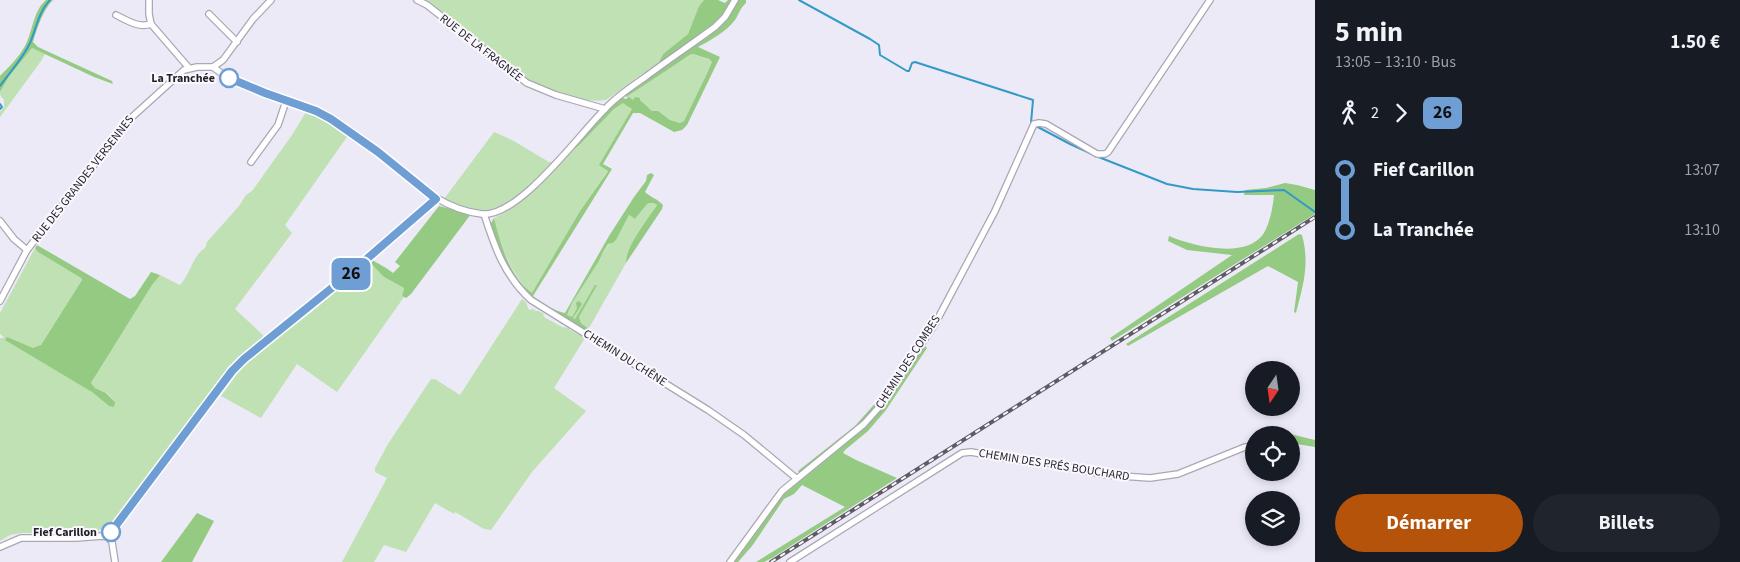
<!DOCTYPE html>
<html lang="fr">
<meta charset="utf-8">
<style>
body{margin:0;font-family:"Source Sans 3",sans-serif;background:#20242c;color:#f1f3f6;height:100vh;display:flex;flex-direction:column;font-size:19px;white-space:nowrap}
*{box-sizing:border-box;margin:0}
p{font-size:16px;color:#9ea1a6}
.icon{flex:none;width:28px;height:28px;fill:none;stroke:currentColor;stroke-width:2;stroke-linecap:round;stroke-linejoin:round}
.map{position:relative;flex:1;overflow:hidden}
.drawer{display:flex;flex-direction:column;background:#171b24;width:425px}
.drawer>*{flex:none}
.badge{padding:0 10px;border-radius:8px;font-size:18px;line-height:32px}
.needle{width:32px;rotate:193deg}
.buttons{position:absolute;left:1245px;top:361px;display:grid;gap:10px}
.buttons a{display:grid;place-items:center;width:55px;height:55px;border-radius:50%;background:#171b24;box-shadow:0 2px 8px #0003;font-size:25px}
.map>.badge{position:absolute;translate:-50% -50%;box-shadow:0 0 0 2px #fff}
.legs{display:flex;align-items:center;gap:8px;height:55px;padding:0 20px;font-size:16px}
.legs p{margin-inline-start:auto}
.summary{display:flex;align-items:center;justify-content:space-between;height:85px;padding:0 20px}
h1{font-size:28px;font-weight:700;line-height:38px}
.cta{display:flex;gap:10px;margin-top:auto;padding:10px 20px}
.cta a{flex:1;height:58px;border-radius:30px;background:#b45309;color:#fff;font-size:20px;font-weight:700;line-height:58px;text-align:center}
.cta a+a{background:#20242c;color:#f1f3f6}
ul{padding:0 20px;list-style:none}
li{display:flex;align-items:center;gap:18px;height:60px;font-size:19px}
li i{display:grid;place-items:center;width:8px;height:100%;margin:0 6px;background:currentColor}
li i::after{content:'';width:12px;height:12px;margin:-6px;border:4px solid;border-radius:50%;background:#171b24}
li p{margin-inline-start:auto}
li:first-child i{background:linear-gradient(#0000 50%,currentColor 0)}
li:last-child i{background:linear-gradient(currentColor 50%,#0000 0)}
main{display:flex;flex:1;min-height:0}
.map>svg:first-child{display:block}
.green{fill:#bfe1b3}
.forest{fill:#94ca81}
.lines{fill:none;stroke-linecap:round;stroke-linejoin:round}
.stream{stroke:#319ac7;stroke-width:2}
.minor-casing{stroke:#aba7b5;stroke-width:8}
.minor{stroke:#fff;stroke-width:5.5}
.rail-casing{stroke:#5e5b64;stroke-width:4}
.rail{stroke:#faf8fe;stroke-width:2;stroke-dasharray:5.5;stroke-linecap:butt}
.line-1-casing{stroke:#fff;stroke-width:11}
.line-1{stroke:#6f9ed4;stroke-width:8}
.stop-1-dot{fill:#fff;stroke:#6f9ed4;stroke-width:2.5}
.labels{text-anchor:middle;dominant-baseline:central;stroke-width:4;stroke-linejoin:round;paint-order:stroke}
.street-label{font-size:12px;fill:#211f25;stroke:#faf8fe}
.stop-label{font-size:12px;font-weight:bold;fill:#211f25;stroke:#faf8fe;text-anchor:end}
</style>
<main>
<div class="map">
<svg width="1315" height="562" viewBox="0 0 1315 562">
<rect width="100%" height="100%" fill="#edeaf8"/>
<!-- green -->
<g class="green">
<path d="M 423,0 L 704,0 L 699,6 L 688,34 L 663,54 L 659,62 L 606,100 C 581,104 553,91 529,82 L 528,79 L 523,77 L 431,3 Z"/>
<path d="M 32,48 L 45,54 L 41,61 L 0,117 L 0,112 L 4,107 L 4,100 C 3,98 0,96 0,94 C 0,83 24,56 32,48 Z"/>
<path d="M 693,54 C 699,57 707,57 712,62 L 684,121 L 680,123 L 670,120 L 658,111 L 652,111 L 640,100 L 640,98 L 633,100 L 626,97 L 651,79 Z"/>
<path d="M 624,102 L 632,109 L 600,165 L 608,170 L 580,211 L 532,294 C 510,274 501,246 494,218 C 550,191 575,136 624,102 Z"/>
<path d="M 306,112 L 319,115 L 349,134 L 285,225 L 292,233 L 235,309 L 265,337 L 243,356 L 112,524 L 93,533 L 21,533 L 10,535 L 0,541 L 0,338 L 3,338 L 4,337 L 0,334 L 0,313 L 35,248 L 38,252 L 81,278 L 82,280 L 41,345 L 36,348 L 30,348 L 92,392 L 109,406 L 115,402 L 107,393 L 95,388 L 91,383 L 152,285 L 160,275 L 180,285 C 190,275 193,255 205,248 L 207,242 L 239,206 L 246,195 L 252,191 L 292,135 Z"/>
<path d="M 494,132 L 512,140 L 549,162 L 554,162 C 537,179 519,200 497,209 C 482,214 458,205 444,199 Z"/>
<path d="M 648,203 L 654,203 L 657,205 C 648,219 625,247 626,263 L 589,328 L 581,323 L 579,317 L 596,284 L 575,319 L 573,318 L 581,304 L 577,308 L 572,317 L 567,315 L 572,303 L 599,261 L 603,252 L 609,244 L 613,243 L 616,240 L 629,215 L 635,219 Z"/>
<polygon points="370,263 378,269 384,277 404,288 402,296 404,297 337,392 297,364 261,418 221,396 246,362 309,314"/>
<polygon points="522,299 526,302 529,310 533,309 536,311 538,311 543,313 544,317 562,327 569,328 570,330 585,338 554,388 586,411 532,472 491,530 484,529 455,512 454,514 435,503 406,552 384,545 374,562 342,562 387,478 375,472 375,468 388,444 431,379 435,379 460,395"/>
</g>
<!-- forest -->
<g class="forest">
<path d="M 46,0 L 53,0 C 43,10 37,28 33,42 L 38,47 L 112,81 L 113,84 L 94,77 L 32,48 L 9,76 L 0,92 L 0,76 C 9,67 19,57 25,46 C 33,31 33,11 46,0 Z"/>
<polygon points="704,0 718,0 725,3 728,0 731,0 726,12 717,22 661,63 659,62 663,54 688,34 699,6"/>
<path d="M 737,0 L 746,0 L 746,3 C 740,8 739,14 735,20 C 727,31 711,40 698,47 L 720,57 L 687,125 L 682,130 L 674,132 L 640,113 L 633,113 L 603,164 L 612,169 L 533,296 C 542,303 554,311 565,313 L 609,236 L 634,197 L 646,181 L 647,175 L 651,173 L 654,175 L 645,192 C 650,197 658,199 663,205 L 662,209 L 626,263 C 625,247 648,219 657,205 L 654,203 L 648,203 L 635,219 L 629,215 L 616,240 L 613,243 L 608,244 L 603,252 L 599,261 L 572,303 L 567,315 L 572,317 L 577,308 L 576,303 L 578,301 L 580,302 L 582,304 L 573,318 L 575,319 L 595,285 L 597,285 L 579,317 L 581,323 L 595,333 L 593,334 C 564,321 523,297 507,268 C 500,255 495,239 490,225 L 494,218 C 501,245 509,276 532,293 L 580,211 L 608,171 L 599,165 L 632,109 L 623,103 L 614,109 L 578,146 L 575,148 L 575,146 L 620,97 L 626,99 L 629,97 L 633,100 L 635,97 L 640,98 L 640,100 L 652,111 L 658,111 L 670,120 L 680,123 L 684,121 L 708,71 L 712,62 L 709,59 L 693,54 L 690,55 L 626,97 L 624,95 L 719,27 L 723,23 Z"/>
<path d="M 1285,183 L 1297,185 L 1315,190 L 1315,214 L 1112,341 L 1110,338 L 1232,255 L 1187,250 L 1168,241 L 1169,236 C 1193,246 1247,260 1264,233 C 1270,222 1273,207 1274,195 L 1244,195 L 1245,190 L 1266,188 Z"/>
<path d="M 439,206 L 471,214 L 411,294 L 406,298 L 402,296 L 404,288 L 384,277 L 369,261 L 371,259 C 378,264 386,267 393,273 L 400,266 L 395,262 Z"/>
<path d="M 1299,234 L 1302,235 C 1310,264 1303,285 1296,313 L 1294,312 L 1298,282 L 1268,266 L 1128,346 L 1126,344 Z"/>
<polygon points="37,245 130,299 135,296 151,272 160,275 152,285 91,383 95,388 106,393 115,402 114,407 109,406 92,392 5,340 7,337 33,348 41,345 82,280 81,278 38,252 35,248"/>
<polygon points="924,345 927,348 886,410 868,431 845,450 843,453 856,460 897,478 772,558 764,562 756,562 845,507 802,485 794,494 784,499 752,546 738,562 734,562 781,496 802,477 798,471 855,426 886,391 891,394"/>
<polygon points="1270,429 1315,440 1315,447 1291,443 1291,435 1267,435"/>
<polygon points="197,513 214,521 192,562 161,562"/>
</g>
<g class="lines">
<!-- stream -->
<g class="stream">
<polyline points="799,0 870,39 879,45 880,55 907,71 909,71 912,63 915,62 1033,100 1031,123"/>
<path d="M 0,86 C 10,72 23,58 30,43 C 36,29 39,11 50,0"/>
<polyline points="0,104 2,107 0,109"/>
<polyline points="1036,126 1070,144 1092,154"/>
<polyline points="1096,156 1167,184 1193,189 1237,192 1284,190 1315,212"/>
</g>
<!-- minor casing -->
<g class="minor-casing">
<g id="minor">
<polyline points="149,0 149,14 151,24 189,68"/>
<polyline points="417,0 427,5 527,83 556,95 605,109"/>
<polyline points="209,14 237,42"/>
<path d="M 116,15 C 128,21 138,28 151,24"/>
<path d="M 213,67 C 249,96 298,98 337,122 C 351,132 366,142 380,153 C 412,179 438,209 482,214 C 519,218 580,133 606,108 C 617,96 631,87 644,78 C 668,60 692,44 715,27 L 725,17 L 735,0"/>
<polyline points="251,162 278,125 286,101"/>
<path d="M 484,214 C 495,248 504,275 531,300 L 708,410 L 744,435 L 796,478"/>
<polyline points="0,221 14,239 27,250"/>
<polyline points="0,301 27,250 131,118 184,70 197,67 213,67 223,60 253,19 271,0"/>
<polyline points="108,537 232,371 244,359 354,271 436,199"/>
<polyline points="0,547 21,538 76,538 102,536 108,537 112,542 115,562"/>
<polyline points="730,562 782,491 864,424 881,405 896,383 936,322 995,211 1034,124 1039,123 1046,124 1097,154 1105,154 1108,152 1210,0"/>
<polyline points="790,562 962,453 971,452 1009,459 1048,463 1107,475 1150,478 1178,474 1245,447 1254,448"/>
</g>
</g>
<!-- minor -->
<use href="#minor" class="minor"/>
<!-- rail casing -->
<g class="rail-casing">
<polyline id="rail" points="771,562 1315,217"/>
</g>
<!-- rail -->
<use href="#rail" class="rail"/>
</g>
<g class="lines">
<!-- line-1 casing -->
<g class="line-1-casing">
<polyline id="line-1" points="111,532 232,371 244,359 354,270 436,199 378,152 331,119 316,111 265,93 229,78"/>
</g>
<!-- line-1 -->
<use href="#line-1" class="line-1"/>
</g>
<!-- markers -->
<g class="stop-1-dot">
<circle cx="229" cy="78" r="9"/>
<circle cx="111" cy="532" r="9"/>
</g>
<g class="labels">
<!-- street labels -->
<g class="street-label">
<text transform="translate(481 48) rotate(38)">RUE DE LA FRAGNÉE</text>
<text transform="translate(83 179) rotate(-52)">RUE DES GRANDES VERSENNES</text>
<text transform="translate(625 358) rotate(32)">CHEMIN DU CHÊNE</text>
<text transform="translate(908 362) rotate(-57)">CHEMIN DES COMBES</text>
<text transform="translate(1054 465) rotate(9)">CHEMIN DES PRÉS BOUCHARD</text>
</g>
<!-- stop labels -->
<g class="stop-label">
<text x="215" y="78">La Tranchée</text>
<text x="97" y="532">Fief Carillon</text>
</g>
</g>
</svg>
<div class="buttons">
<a><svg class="needle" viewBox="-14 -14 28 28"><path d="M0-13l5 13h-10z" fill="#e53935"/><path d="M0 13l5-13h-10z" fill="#9ea1a6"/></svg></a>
<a><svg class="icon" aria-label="locate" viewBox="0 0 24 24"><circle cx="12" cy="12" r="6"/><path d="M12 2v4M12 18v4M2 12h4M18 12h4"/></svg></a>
<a><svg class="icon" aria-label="layers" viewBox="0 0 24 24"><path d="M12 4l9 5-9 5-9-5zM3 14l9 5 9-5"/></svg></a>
</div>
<b class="badge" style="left:351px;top:274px;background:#6f9ed4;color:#111">26</b>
</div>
<section class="drawer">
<div class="summary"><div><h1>5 min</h1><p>13:05 – 13:10 · Bus</p></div><b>1.50 €</b></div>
<div class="legs"><svg class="icon" aria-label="walk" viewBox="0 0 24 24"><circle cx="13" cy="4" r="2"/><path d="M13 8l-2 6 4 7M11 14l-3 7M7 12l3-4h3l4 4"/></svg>2<svg class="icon" aria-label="forward" viewBox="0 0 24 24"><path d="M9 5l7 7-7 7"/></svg><b class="badge" style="background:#6f9ed4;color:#111">26</b></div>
<ul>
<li><i style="color:#6f9ed4"></i><b>Fief Carillon</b><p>13:07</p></li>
<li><i style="color:#6f9ed4"></i><b>La Tranchée</b><p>13:10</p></li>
</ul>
<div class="cta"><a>Démarrer</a><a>Billets</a></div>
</section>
</main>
